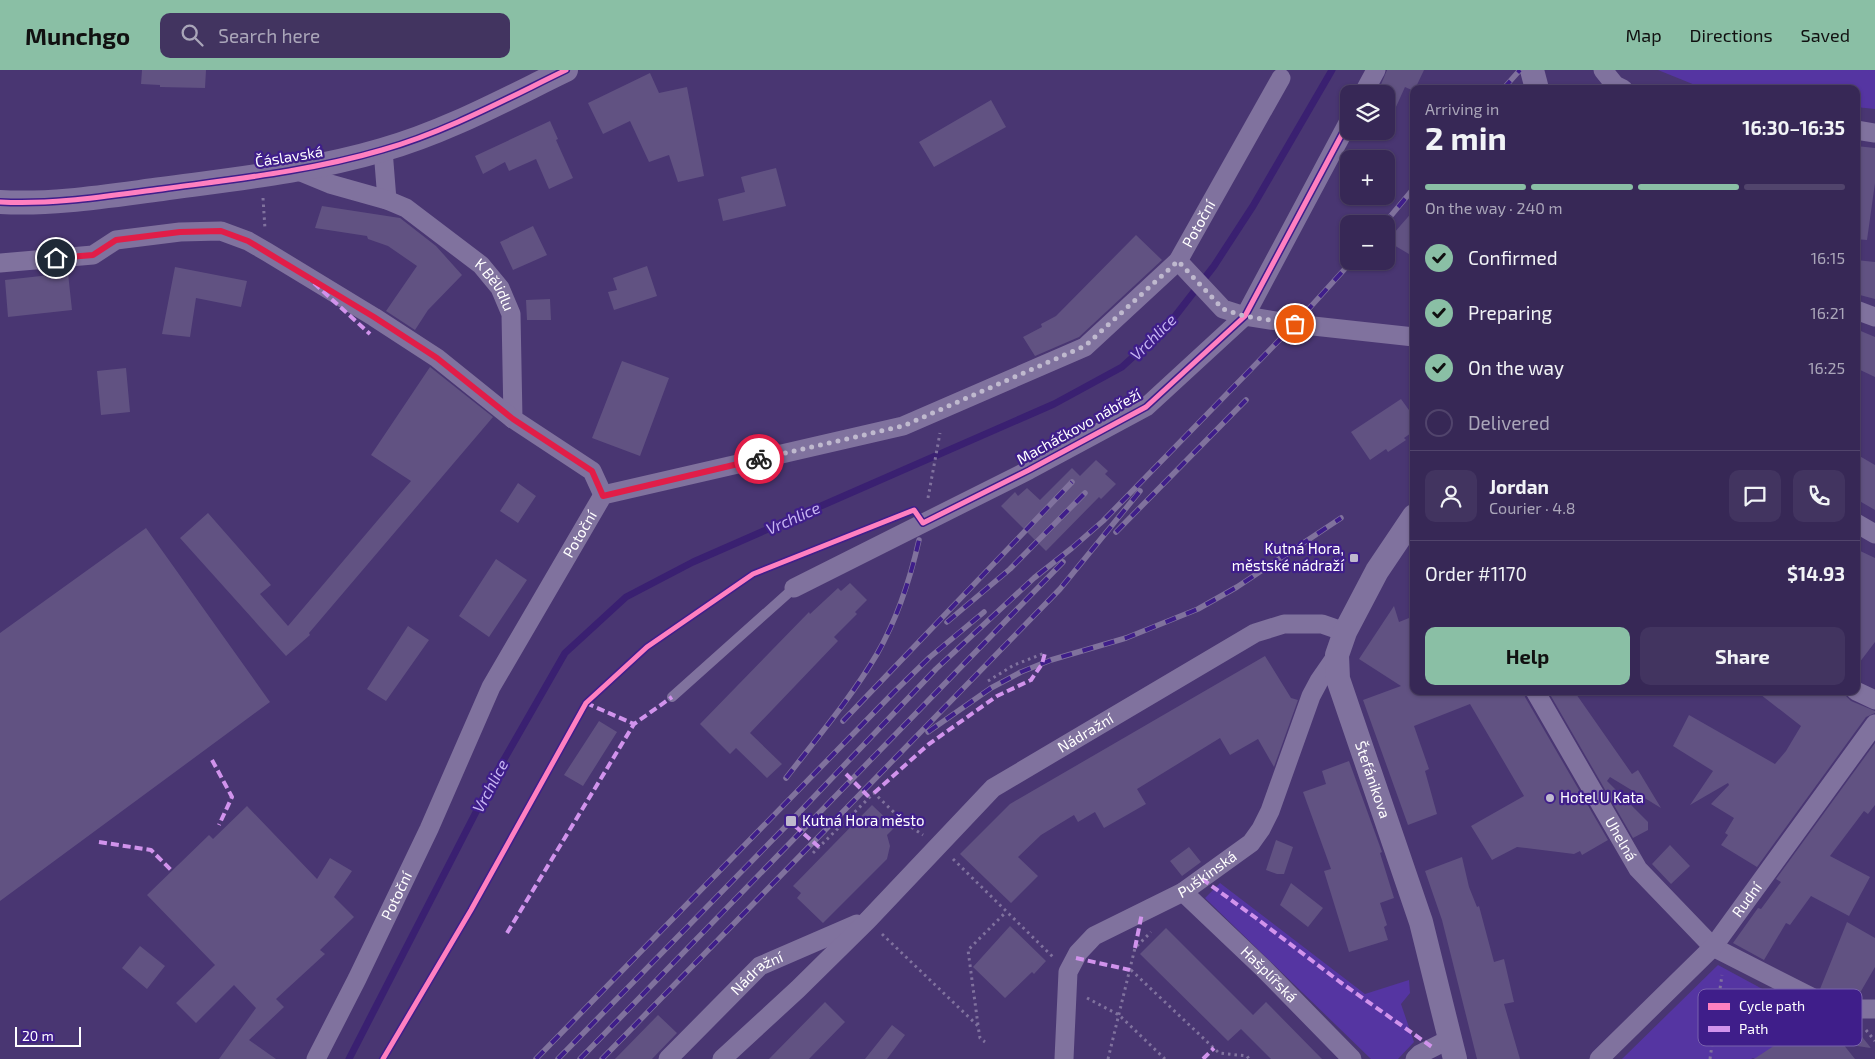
<!DOCTYPE html>
<meta charset="utf-8">
<style>
body{margin:0;font-family:"Exo 2",sans-serif;background:#423460;color:#f1f3f6;height:100vh;display:flex;flex-direction:column;font-size:19px;white-space:nowrap}
*{box-sizing:border-box;margin:0}
p{font-size:16px;color:#aaa6b9}
.icon{flex:none;width:28px;height:28px;fill:none;stroke:currentColor;stroke-width:2;stroke-linecap:round;stroke-linejoin:round}
.map{position:relative;flex:1;overflow:hidden}
.side{position:absolute;left:1410px;top:15px;width:450px;height:610px;display:flex;flex-direction:column;background:#372856;border-radius:10px;box-shadow:0 1px 4px #0004,0 0 0 1px #51446c}
.side>*{flex:none}
.tools{position:absolute;left:1340px;top:15px;display:grid;gap:10px}
.tools a{display:grid;place-items:center;width:55px;height:55px;border-radius:10px;background:#372856;box-shadow:0 1px 4px #0004,0 0 0 1px #51446c;font-size:25px}
.scale{position:absolute;left:15px;bottom:12px;width:66px;box-sizing:border-box;padding-left:5px;border:2px solid #fff;border-top:0;font-size:14px;line-height:18px;white-space:nowrap;color:#fff;-webkit-text-stroke:4px #3f1e8a;paint-order:stroke}
.pin{position:absolute;display:grid;place-items:center;width:42px;height:42px;color:#fff;margin:-21px;border:2px solid #fff;border-radius:50%;box-shadow:0 1px 5px #0007}
.courier{position:absolute;display:grid;place-items:center;width:50px;height:50px;margin:-25px;border:4px solid #e11d48;border-radius:50%;background:#fff;color:#222;box-shadow:0 1px 6px #0007}
.overview em{font-style:normal;font-weight:700}
.overview div{display:flex;flex-direction:column-reverse}
.overview{display:flex;align-items:center;justify-content:space-between;height:85px;padding:0 15px}
h1{font-size:32px;font-weight:700;line-height:38px}
.bar{display:grid;grid-template-columns:repeat(4,1fr);gap:8px 5px;align-content:center;height:60px;padding:0 15px}
.bar i{height:6px;border-radius:4px;background:#51446c}
.bar .active{background:#8abfa5}
.bar p{grid-column:span 4}
.line{display:flex;align-items:center;gap:12px;padding:0 15px;border-top:1px solid #51446c}
.line div{flex:1}
.round{display:grid;place-items:center;flex:none;width:52px;height:52px;border-radius:10px;background:#423460}
ol{padding:0 15px;list-style:none}
li{display:flex;align-items:center;gap:15px;height:55px}
li p{margin-inline-start:auto}
li .icon{padding:5px;border-radius:50%;background:#8abfa5;color:#111;stroke-width:4}
li:last-child{color:#aaa6b9}
li i{width:28px;height:28px;border:2px solid #51446c;border-radius:50%}
.primary-button{display:flex;gap:10px;margin-top:auto;padding:10px 15px}
.primary-button a{flex:1;height:58px;border-radius:10px;background:#8abfa5;color:#111;font-size:20px;font-weight:700;line-height:58px;text-align:center}
.primary-button a+a{background:#423460;color:#f1f3f6}
header{display:flex;align-items:center;gap:30px;box-sizing:border-box;height:70px;padding:0 25px;background:#8abfa5;color:#111}
header strong{font-size:24px}
nav{display:flex;gap:28px;margin-inline-start:auto;font-size:18px}
.search{width:350px;height:45px;background:#423460;display:flex;align-items:center;gap:12px;box-sizing:border-box;padding:0 18px;border-radius:10px;color:#aaa6b9;font-size:19px}
.map>svg:first-child{display:block}
.green{fill:#5535a2}
.lines{fill:none;stroke-linecap:round;stroke-linejoin:round}
.stream{stroke:#3a2071;stroke-width:7}
.building{fill:#615282}
.path{stroke:#80729e;stroke-width:3;stroke-dasharray:2.5 4;stroke-linecap:butt}
.service{stroke:#80729e;stroke-width:10}
.minor{stroke:#80729e;stroke-width:19}
.tertiary{stroke:#80729e;stroke-width:24}
.rail-casing{stroke:#80729d;stroke-width:5.5}
.rail{stroke:#3f1e8a;stroke-width:4;stroke-dasharray:11;stroke-linecap:butt}
.quiet{stroke:#d193ec;stroke-width:4;stroke-dasharray:8 4;stroke-linecap:butt}
.cycleway-casing{stroke:#3f1e8a;stroke-width:8}
.cycleway{stroke:#ff80c0;stroke-width:5}
.done{stroke:#bfb9ce;stroke-width:5;stroke-dasharray:0 9}
.route{stroke:#e11d48;stroke-width:6}
.poi-dot{fill:#bfb9ce;stroke:#3f1e8a;stroke-width:2}
.labels{text-anchor:middle;stroke-width:4.5;stroke-linejoin:round;paint-order:stroke}
.street-label{font-size:15px;fill:#fff;stroke:#3f1e8a}
.poi-label{font-size:15px;fill:#fff;stroke:#3f1e8a;text-anchor:start}
.water-label{font-size:16px;font-style:italic;fill:#c7b5f3;stroke:#3f1e8a}
.key{fill:#3f1e8a;stroke:#7962ad;stroke-width:1}
.key-label{font-size:14px;fill:#fff}
</style>
<header>
<strong>Munchgo</strong>
<div class="search"><svg class="icon" aria-label="search" viewBox="0 0 24 24"><circle cx="10" cy="10" r="6"/><path d="M15 15l6 6"/></svg>Search here</div>
<nav><a>Map</a><a>Directions</a><a>Saved</a></nav>
</header>
<div class="map">
<svg width="1875" height="989" viewBox="0 0 1875 989">
<rect width="100%" height="100%" fill="#493672"/>
<path class="green" d="M1658,0h217v39l-19,-2v-18h-136l-25,-4z
M1220,813l145,111 44,-14 1,13 -9,11 13,38 -16,17h-27l-166,-161z
M1718,895l98,53 -2,8 -59,33 -2,-1 -2,1h-129z"/>
<g class="lines">
<path class="stream" d="M349,989l145,-282 71,-124 61,-56 67,-35 361,-158 68,-37 47,-43 45,-58 39,-60 79,-136"/>
</g>
<path class="building" d="M142,0h64l-1,18 -45,-1v-2l-19,-1z
M1387,0h37l-10,21 -9,-4 -19,42v-35h-9z
M650,3l9,20 28,-6 17,89 -26,6 -9,-27 -20,7 -19,-41 -27,13 -15,-31z
M991,30l15,27 -72,40 -15,-25z
M550,51l8,18 -2,1 17,38 -24,11 -13,-30 -27,12 -4,-9 -22,12 -8,-18z
M1856,76l19,2v35l-8,57 -11,-1z
M776,98l10,38 -63,15 -5,-22 27,-7 -4,-15z
M322,136l78,12 36,28 26,29 -34,35 -13,20 -29,-19 31,-45 -29,-20 -20,-7 -1,-3 -52,-8z
M1414,140v47l-27,-16z
M533,156l14,29 -34,15 -13,-28z
M1136,165l26,25 -83,77 -44,19 -12,-19 19,-10 -1,-3 15,-8z
M1856,190l19,2v37l-19,-5z
M647,196l10,30 -43,14 -6,-18 9,-2 -4,-12z
M175,197l72,14 -6,26 -45,-9 -6,39 -28,-3z
M68,203l4,37 -64,7 -3,-37z
M550,229l1,21h-24l-1,-20z
M1856,259l19,8v40l-19,-9z
M622,291l47,17 -29,78 -48,-18z
M430,297l63,50 -178,209 -6,7 1,2 -24,21 -106,-118 28,-25 63,72 -11,9 28,32 123,-145 -40,-26z
M126,298l4,44 -29,3 -4,-44z
M1401,329l13,18v14l-10,7 2,2 -18,12 -2,-3 -16,11 -19,-28z
M1856,384l19,11v45l-19,-11z
M1096,390l12,11 -3,3 11,10 -15,15 -2,-2 -53,54 -45,-45 14,-14 3,4 9,-8 13,12 32,-32 8,8z
M518,413l18,13 -18,27 -18,-12z
M146,458l124,174 -270,199v-268z
M1856,479l19,9v84l-19,25z
M496,489l31,21 -38,57 -30,-21z
M850,513l17,17 -12,12 2,2 -23,23 4,4 -88,92 32,31 -15,14 -31,-30 -6,6 -30,-30 109,-112 1,2 28,-26 3,3z
M1394,536l5,16 15,-6v75h110l1,6 83,143 -26,15 -2,-4 -6,3 -57,-7 -25,13 -21,-34 53,-30 -54,-92 -56,22 15,43 -4,2 12,43 -29,11 -45,-125 38,-14 -42,-27z
M408,556l21,14 -43,61 -19,-12z
M1265,586l26,42 7,2 -24,67 -16,-28 -28,16 -10,-17 -83,51 9,15 -42,24 -9,-16 -17,10 -4,-7 -33,20 -23,22 20,19 -27,27 -51,-49 50,-50z
M1548,621h26l58,83 6,-4 23,38 -51,-31 -3,4 41,41v8l-15,8z
M1756,621h79l11,5 5,5 24,10v2l-9,4 -109,150 -36,-22 7,-10 -3,-2 9,-15 -23,-14 18,-19 -1,-2 -38,22 23,-34 -40,-25 16,-31 86,49 11,-13 15,-25z
M599,651l18,11 -34,54 -19,-11z
M1875,673v62l-7,9 -4,-3 -34,45 40,21 -21,39 -38,-20 -21,29 -4,-2 -22,37 -31,-17 25,-35 3,1 20,-27 -5,-3z
M1349,691l33,91 -2,1 14,45 -14,5 7,22 -3,2 4,13 -39,12 -25,-81 7,-2 -28,-77 23,-8 -4,-13z
M872,735l23,22 -8,8 3,11 -3,13 -64,64 -26,-25 4,-5 -8,-7z
M247,736l70,73 13,-21 22,13 -18,26 20,20 -34,33 5,4 -49,45 8,8 -35,33 27,19h-57l37,-51 -22,-23 -38,38 -20,-20 39,-38 -68,-70 62,-60 4,4z
M1276,770l17,7 -9,27h-7l-11,-4z
M1670,775l20,21 -19,18 -19,-20z
M1189,777l12,15 -19,14 -12,-15z
M1462,787l7,30 8,20 2,-1 15,56 10,-3 10,43 -10,2 16,55h-43l-35,-139 -17,-49z
M1291,813l32,25 -15,19 -28,-22z
M1847,852l28,16v29l-18,31h-19l-18,-9z
M1010,856l36,35 -12,13 -2,-2 -27,26 -32,-31z
M1166,858l87,87 13,-13 56,57h-51l-30,-30 -13,12 -88,-87z
M140,876l25,20 -18,23 -25,-21z
M825,932l20,20 -36,37h-40z
M1816,942l19,8h16v3l20,25 -28,-4 12,15h-101l62,-41z
M658,945l19,18 -25,26h-37z
M892,955l13,10 -18,24h-22z"/>
<g class="lines">
<path class="path" d="M263,128l2,31
M928,428l12,-65
M988,611l26,-16 31,-12
M813,783l61,-60 31,30 18,12
M953,789l101,99
M882,864l96,92 2,12 5,4
M1131,900l88,83 28,3 2,3
M1087,928l32,17 46,44
M978,955l-10,-75 38,-38
M1866,960l9,11
M1108,989l27,-111 16,-16
M1710,989l12,-84"/>
<path class="service" d="M672,627l122,-109"/>
<g class="minor">
<path d="M1603,0l12,15 8,4"/>
<path d="M1363,24l13,-24"/>
<path d="M1856,60l19,3"/>
<path d="M383,80l4,50"/>
<path id="s1" d="M296,100l34,14 57,16 19,8 75,57 19,23 11,26 2,105 79,52 11,24"/>
<path d="M1178,191l45,48 22,7 50,8 119,13"/>
<path d="M0,193l93,-8 23,-15 64,-8 41,-1 27,10 19,11 107,65 63,41 76,61"/>
<path d="M1856,240l19,7"/>
<path d="M1856,453l19,11"/>
<path d="M794,518l235,-118 117,-63 99,-91 104,-195"/>
<path id="s2" d="M1535,621l103,178 75,78 122,62h40"/>
<path d="M1856,621l19,9"/>
<path id="s3" d="M1183,822l80,76 89,91"/>
<path id="s4" d="M316,989l41,-80 72,-150 62,-142 112,-192 300,-69 182,-79 93,-86 103,-183"/>
<path id="s5" d="M668,989l92,-93 97,-42"/>
<path id="s6" d="M722,989l76,-70 70,-69 125,-132 262,-155 29,-9h38l23,8"/>
<path id="s7" d="M1064,989l4,-87 10,-19 16,-17 89,-44 68,-49 10,-14 9,-18 41,-115 8,-15 18,-26"/>
<path d="M1415,989l5,-5 30,-15"/>
<path id="s8" d="M1599,989l114,-112 162,-223"/>
</g>
<g class="tertiary">
<path d="M1532,0l5,19"/>
<path d="M0,132c54,3 108,-6 162,-13 73,-10 149,-18 220,-39 64,-18 124,-51 184,-80"/>
<path id="s9" d="M1414,446l-37,55 -32,61 -8,23 1,24 83,243 34,137"/>
</g>
<defs>
<path id="rail" d="M1503,19l17,-19
M1384,154l30,-36
M1116,462l130,-132
M947,552l63,-53 75,-76
M843,651l229,-239
M928,662l63,-44 30,-16 30,-12 75,-22 72,-29 39,-22 104,-69
M786,708c31,-40 65,-80 91,-124 20,-35 33,-74 42,-114
M536,989l358,-367 36,-35 54,-45
M558,989l233,-238 145,-152 98,-91 38,-30 31,-27 192,-197 57,-63
M580,989l483,-497
M602,989l458,-470 80,-98"/>
</defs>
<use href="#rail" class="rail-casing"/>
<use href="#rail" class="rail"/>
<path class="quiet" d="M305,205l65,59
M586,633l48,21
M212,690l20,37 -13,28
M846,704l24,24
M874,723l55,-49 68,-48 34,-16 11,-16 3,-11
M795,756l24,21
M99,772l52,8 20,20
M1202,809l54,39 84,64 92,65
M507,863l127,-209 38,-27
M1135,878l7,-35
M1076,888l54,12
M1203,989l11,-11"/>
<defs>
<path id="cycleway" d="M0,132c54,3 108,-6 162,-13 73,-10 149,-18 220,-39 64,-18 124,-51 184,-80
M383,989l88,-149 115,-207 61,-56 106,-73 161,-64 9,13 106,-53 117,-63 99,-91 104,-195"/>
</defs>
<use href="#cycleway" class="cycleway-casing"/>
<use href="#cycleway" class="cycleway"/>
</g>
<g class="lines">
<path class="done" d="M759,389l144,-33 182,-80 93,-85 45,48 21,7 51,8"/>
<path class="route" d="M56,188l37,-3 23,-15 64,-8 41,-1 27,10 126,76 63,41 76,61 79,52 11,25 156,-37"/>
</g>
<g class="poi-dot">
<rect x="1349" y="483" width="10" height="10" rx="2.5"/>
<circle cx="1550" cy="728" r="5"/>
<rect x="785" y="745" width="12" height="12" rx="2.5"/>
</g>
<g class="labels">
<g class="street-label">
<text transform="translate(289 87) rotate(-9)" y="5">Čáslavská</text>
<text dy="5" stroke="none"><textPath href="#s4" startOffset="1309">Potoční</textPath></text>
<text dy="5" stroke="none"><textPath href="#s1" startOffset="235">K Bělidlu</textPath></text>
<text transform="translate(1079 357) rotate(-29)" y="5">Macháčkovo nábřeží</text>
<text dy="5" stroke="none"><textPath href="#s4" startOffset="588">Potoční</textPath></text>
<text dy="5" stroke="none"><textPath href="#s6" startOffset="491">Nádražní</textPath></text>
<text dy="5" stroke="none"><textPath href="#s9" startOffset="290">Štefánikova</textPath></text>
<text dy="5" stroke="none"><textPath href="#s2" startOffset="171">Uhelná</textPath></text>
<text dy="5" stroke="none"><textPath href="#s7" startOffset="261">Puškinská</textPath></text>
<text dy="5" stroke="none"><textPath href="#s4" startOffset="182">Potoční</textPath></text>
<text dy="5" stroke="none"><textPath href="#s8" startOffset="218">Rudní</textPath></text>
<text dy="5" stroke="none"><textPath href="#s3" startOffset="119">Hašplířská</textPath></text>
<text dy="5" stroke="none"><textPath href="#s5" startOffset="124">Nádražní</textPath></text>
</g>
<g class="poi-label">
<text x="1344" y="484" text-anchor="end">Kutná Hora,<tspan x="1344" dy="17">městské nádraží</tspan></text>
<text x="1560" y="733">Hotel U Kata</text>
<text x="802" y="756">Kutná Hora město</text>
</g>
<g class="water-label">
<text transform="translate(1153 267) rotate(-45)" y="6">Vrchlice</text>
<text transform="translate(793 448) rotate(-24)" y="6">Vrchlice</text>
<text transform="translate(490 716) rotate(-62)" y="6">Vrchlice</text>
</g>
</g>
<rect x="1698" y="919" width="164" height="57" rx="8" class="key"/>
<rect x="1708" y="933" width="22" height="7" fill="#ff80c0"/>
<rect x="1708" y="956" width="22" height="6" fill="#d193ec"/>
<g class="key-label">
<text x="1739" y="941">Cycle path</text>
<text x="1739" y="964">Path</text>
</g>
</svg>
<div class="tools">
<a><svg class="icon" aria-label="layers" viewBox="0 0 24 24"><path d="M12 4l9 5-9 5-9-5zM3 14l9 5 9-5"/></svg></a>
<a>+</a>
<a>−</a>
</div>
<div class="scale">20 m</div>
<div class="pin" style="left:1295px;top:254px;background:#ea580c"><svg class="icon" aria-label="bag" viewBox="0 0 24 24"><path d="M5 8h14l-1 12H6zM9 8a3 3 0 0 1 6 0"/></svg></div>
<div class="pin" style="left:56px;top:188px;background:#1f2937"><svg class="icon" aria-label="home" viewBox="0 0 24 24"><path d="M3 11l9-7 9 7M6 9v11h12V9"/></svg></div>
<div class="courier" style="left:759px;top:389px"><svg class="icon" aria-label="bike" viewBox="0 0 24 24"><circle cx="6" cy="16" r="4"/><circle cx="18" cy="16" r="4"/><path d="M6 16l4-8h5l3 8M10 8l3 8H6M13 5h3"/></svg></div>
<section class="side">
<div class="overview"><div><h1>2 min</h1><p>Arriving in</p></div><em>16:30–16:35</em></div>
<div class="bar"><i class="active"></i><i class="active"></i><i class="active"></i><i></i><p>On the way · 240 m</p></div>
<ol>
<li><svg class="icon" aria-label="check" viewBox="0 0 24 24"><path d="M5 12l5 5 9-10"/></svg>Confirmed<p>16:15</p></li>
<li><svg class="icon" aria-label="check" viewBox="0 0 24 24"><path d="M5 12l5 5 9-10"/></svg>Preparing<p>16:21</p></li>
<li><svg class="icon" aria-label="check" viewBox="0 0 24 24"><path d="M5 12l5 5 9-10"/></svg>On the way<p>16:25</p></li>
<li><i></i>Delivered</li>
</ol>
<div class="line" style="height:90px"><a class="round"><svg class="icon" aria-label="person" viewBox="0 0 24 24"><circle cx="12" cy="8" r="4"/><path d="M4 21q1-7 8-7t8 7"/></svg></a><div><b>Jordan</b><p>Courier · 4.8</p></div><a class="round"><svg class="icon" aria-label="chat" viewBox="0 0 24 24"><path d="M4 5h16v11H9l-5 4z"/></svg></a><a class="round"><svg class="icon" aria-label="phone" viewBox="0 0 24 24"><path d="M5 4h4l2 5-3 2q2 4 5 5l2-3 5 2v4C11 20 4 13 5 4z"/></svg></a></div>
<div class="line" style="height:65px"><div>Order #1170</div><b>$14.93</b></div>
<div class="primary-button"><a>Help</a><a>Share</a></div>
</section>
</div>
